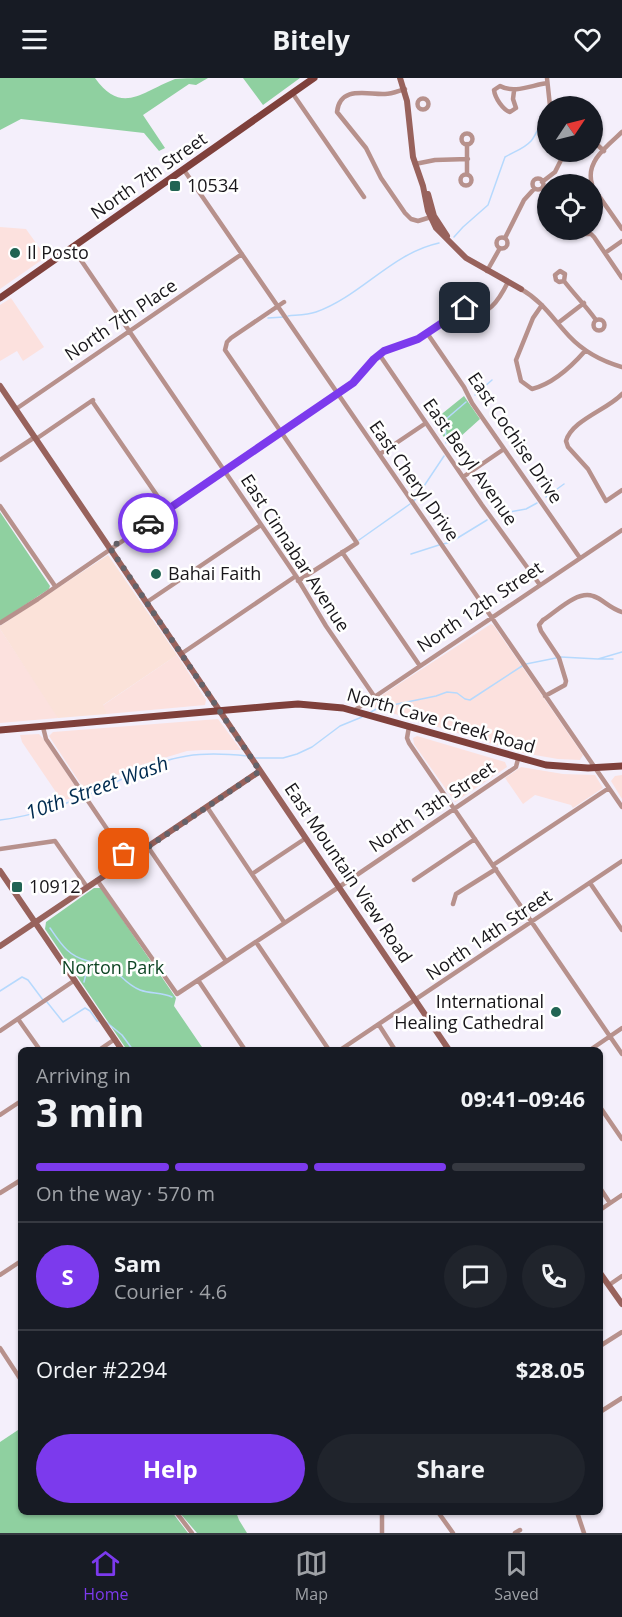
<!DOCTYPE html>
<meta charset="utf-8">
<style>
body{margin:0;font-family:"Open Sans",sans-serif;background:#20242c;color:#f1f3f6;height:100vh;display:flex;flex-direction:column;font-size:22px;white-space:nowrap}
*{box-sizing:border-box;margin:0}
p{font-size:20px;color:#9ea1a6}
.icon{flex:none;width:33px;height:33px;fill:none;stroke:currentColor;stroke-width:2;stroke-linecap:round;stroke-linejoin:round}
.map{position:relative;flex:1;overflow:hidden}
.side{position:absolute;left:18px;top:969px;width:585px;height:468px;display:flex;flex-direction:column;background:#171b24;border-radius:9px;box-shadow:0 2px 4px #0004}
.side>*{flex:none}
.needle{width:39px;rotate:55deg}
.fabs{position:absolute;left:537px;top:18px;display:grid;gap:12px}
.fabs a{display:grid;place-items:center;width:66px;height:66px;border-radius:50%;background:#171b24;box-shadow:0 2px 4px #0004;font-size:30px}
.pin{position:absolute;display:grid;place-items:center;width:51px;height:51px;color:#fff;margin:-26px;border-radius:12px;box-shadow:0 3px 9px #0006}
.courier{position:absolute;display:grid;place-items:center;width:60px;height:60px;margin:-30px;border:4px solid #7c3aed;border-radius:50%;background:#fff;color:#222;box-shadow:0 2px 8px #0007}
.headline em{font-style:normal;font-weight:700}
.headline div{display:flex;flex-direction:column-reverse}
.headline{display:flex;align-items:center;justify-content:space-between;height:102px;padding:0 18px}
h1{font-size:39px;font-weight:700;line-height:45px}
.bar{display:grid;grid-template-columns:repeat(4,1fr);gap:9px 6px;align-content:center;height:72px;padding:0 18px}
.bar i{height:8px;border-radius:4px;background:#363941}
.bar .active{background:#7c3aed}
.bar p{grid-column:span 4}
.line{display:flex;align-items:center;gap:15px;padding:0 18px;border-top:2px solid #363941}
.line div{flex:1}
.round{display:grid;place-items:center;flex:none;width:63px;height:63px;border-radius:32px;background:#20242c}
.cta{display:flex;gap:12px;margin-top:auto;padding:12px 18px}
.cta a{flex:1;height:69px;border-radius:36px;background:#7c3aed;color:#fff;font-size:24px;font-weight:700;line-height:69px;text-align:center}
.cta a+a{background:#20242c;color:#f1f3f6}
header{display:flex;justify-content:space-between;align-items:center;height:78px;padding:0 18px;background:#171b24;font-size:27px;font-weight:700}
.tabs{display:flex;justify-content:space-around;align-items:center;height:84px;border-top:2px solid #363941;background:#171b24;font-size:16px;color:#9ea1a6}
.tabs a{display:grid;justify-items:center;gap:3px}
.tabs .active{color:#7c3aed}
.map>svg:first-child{display:block}
.commercial{fill:#fce1de}
.industrial{fill:#fbe2d9}
.green{fill:#8fd0a0}
.lines{fill:none;stroke-linecap:round;stroke-linejoin:round}
.stream{stroke:#b6d9fd;stroke-width:1.5}
.street{stroke:#b7918c;stroke-width:4.5}
.secondary{stroke:#98625c;stroke-width:6}
.primary{stroke:#7f403b;stroke-width:7}
.done{stroke:#656269;stroke-width:6;stroke-dasharray:0 10.8}
.route{stroke:#7c3aed;stroke-width:8}
.poi-dot{fill:#216453;stroke:#fff;stroke-width:2}
.labels{text-anchor:middle;stroke-width:5;stroke-linejoin:round;paint-order:stroke}
.street-label{font-size:18px;fill:#18161a;stroke:#fff}
.poi-label{font-size:18px;fill:#18161a;stroke:#fff;text-anchor:start}
.park-label{font-size:18px;fill:#0e4524;stroke:#fff}
.water-label{font-size:20px;font-style:italic;fill:#002b50;stroke:#fff}
</style>
<header><svg class="icon" aria-label="menu" viewBox="0 0 24 24"><path d="M4 6h16M4 12h16M4 18h16"/></svg>Bitely<svg class="icon" aria-label="heart" viewBox="0 0 24 24"><path d="M12 20l-8-8c-3-5 5-10 8-4 3-6 11-1 8 4z"/></svg></header>
<div class="map">
<svg width="622" height="1455" viewBox="0 0 622 1455">
<rect width="100%" height="100%" fill="#f4effb"/>
<path class="commercial" d="M0,149l26,2 20,28 -46,32z
M11,220l33,49 -21,14 -6,-10 -17,10v-56z
M491,546l3,2 89,129 -3,5 -22,-1 -35,-6 -151,-46 1,-6z
M0,551l57,86 1,3 -58,5z
M177,577l29,45 -1,5 -98,9 -5,-8z
M218,641l23,31h-39l-15,1 -56,17 -45,24 -37,-56 4,-4z
M39,656l3,3 39,58 -19,6 -40,-59 -2,-7z
M417,658l88,26 2,5 -52,35 -41,-58 -1,-6z
M521,689l42,7 32,1 8,13 -30,20 -2,-3 -36,-10 -12,9 -18,-26z
M622,697v24l-11,-18 4,-5z"/>
<path class="industrial" d="M108,477l69,100 -74,50 4,9 -49,4 -58,-89v-3z"/>
<path class="green" d="M0,0h95c27,38 48,13 80,1 9,-1 23,-1 33,-1l-12,7 -7,-1 -46,31 22,33 -6,3 -15,-18 -123,-14 -21,11z
M243,0h57l-37,27z
M464,318l16,23 -30,27 -17,-25z
M0,434l50,74 -1,3 -47,31h-2z
M94,810h7l75,110 -2,8 30,44h-77l-82,-121 1,-7z
M21,1350v84h151l16,21h-188v-91z
M179,1434h57l3,8 8,13h-50z"/>
<g class="lines">
<path class="stream" d="M454,159l9,-10 25,-22 17,-48c8,-5 19,-8 26,-16 6,-7 8,-18 17,-24
M288,238c9,-1 19,-1 28,-4 45,-16 76,-59 123,-69
M268,240l16,-1
M475,317l17,-15
M446,365l-1,-23 21,-18
M546,419l18,-13
M414,423l30,-45
M498,436l28,-5 11,-6
M359,462l51,-36
M443,466l8,-2 36,-22
M411,476l28,-9
M561,579l37,2 24,-7
M599,581h14
M526,586l30,-6
M371,634l7,-4 58,-12 11,-4 10,1 8,6 5,1 52,-34
M254,680h29l14,-4 15,-7 28,-21 22,-9
M0,742c34,-4 66,-16 97,-29 29,-13 57,-30 90,-35 18,-3 41,-2 60,0
M50,850c11,16 18,28 38,33 7,2 16,2 22,6 11,8 17,18 30,23 11,4 22,2 32,7
M84,904l5,-20
M0,913l22,-14 6,3 15,20
M47,924l16,20 22,-14 5,3 7,10h3
M105,943l17,14 11,15"/>
<path class="street" d="M547,0l3,28
M405,11c-7,2 -13,5 -20,5 -17,1 -45,-9 -48,18l29,36 15,30 24,35 6,6 7,2 13,-4
M514,13l-1,8 3,9 -6,4c-7,-2 -15,-14 -16,-22l6,-4c14,8 32,-1 47,-3
M293,16l71,103
M417.5 26a5.5 5.5 0 1 1 11 0a5.5 5.5 0 1 1-11 0Z
M461.5 61a5.5 5.5 0 1 1 11 0a5.5 5.5 0 1 1-11 0Z
M592,62l12,11
M415,86l20,-4 33,-1
M184,92l438,637
M467,96v-30
M460.5 102a5.5 5.5 0 1 1 11 0a5.5 5.5 0 1 1-11 0Z
M532.5 106a5.5 5.5 0 1 1 11 0a5.5 5.5 0 1 1-11 0Z
M542,104l13,-10 10,-20
M592,106c-7,-22 15,-38 30,-52
M592,108l30,43
M582,152l2,4h7l3,3 28,41
M496.5 165a5.5 5.5 0 1 1 11 0a5.5 5.5 0 1 1-11 0Z
M505,160l19,-38 10,-11
M72,169l224,329 30,50 48,70
M605,175l17,-12
M487,193l13,-23
M564,203l-5,1 -3,-2 -1,-5 5,-4 5,3 -1,7c10,13 22,25 32,39
M521,211c21,12 32,30 48,47 15,16 32,25 53,31
M284,224l-53,36 -4,4 -2,8 132,193 -59,38
M454.5 232a5.5 5.5 0 1 1 11 0a5.5 5.5 0 1 1-11 0Z
M542,227l-9,13 -17,42 5,21 11,8c20,-5 39,-22 53,-38
M465,234c23,7 34,-12 43,-30
M593.5 247a5.5 5.5 0 1 1 11 0a5.5 5.5 0 1 1-11 0Z
M558,245l26,-20
M427,255l37,54 8,16 108,155
M379,276l103,151 58,80
M622,316c-15,16 -50,26 -56,47l2,6 20,22 18,32 16,-11
M92,323l75,109
M16,331l226,-155
M36,361l57,-39
M380,376l46,-31
M0,382l35,-23
M463,399l41,-28
M0,428l55,80
M342,474l78,114
M147,524l114,-77
M0,545l38,-24 315,-216 21,-24 10,-8 34,-12 38,-25
M181,576l115,-78
M545,618l20,-11 1,-4 -7,-23 -18,-27 -2,-6 4,-5c13,-8 34,-30 50,-24 10,3 16,12 29,16
M355,632l267,-180
M43,649l3,12 82,121
M409,649l-2,11 2,5 213,311
M207,729l77,115
M148,769l78,114
M0,771l55,-8 32,46
M493,787l116,-77
M252,796l54,-36
M97,802l80,114 162,-107 177,-120 2,-8
M414,802l61,-41
M590,805l32,47
M453,826l3,-10 40,-25
M256,864l73,108
M198,902l47,70
M18,941l22,31
M379,947l16,25
M0,953l75,-51
M99,972l16,-11
M340,972l282,-189
M590,972l32,-22
M600,1029l22,32
M0,1037l21,-14
M600,1110l10,15
M0,1115l21,-13
M600,1132l22,-15
M0,1197l21,-14
M609,1207l13,-9
M600,1268l22,-14
M0,1270l21,32
M600,1334l22,-14
M176,1434l16,21
M366,1434l16,1
M438,1434l15,21
M577,1434l7,21
M382,1455v-21
M515,1455l5,-3"/>
<path class="secondary" d="M400,0l7,23 6,56 10,29 5,25 8,17 30,30 55,31
M428,116l6,22 13,20
M0,308l449,664
M0,793l122,179
M0,868l260,-175
M600,1195l22,31"/>
<path class="primary" d="M0,220l314,-220
M0,652l273,-24 25,-2 45,4 203,57 42,3 34,-2"/>
</g>
<g class="lines">
<path class="done" d="M124,776l5,6 131,-89 -150,-223 38,-25"/>
<path class="route" d="M148,445l205,-140 21,-24 10,-8 34,-12 36,-24h9l2,-3v-4"/>
</g>
<g class="poi-dot">
<rect x="169" y="102" width="12" height="12" rx="3"/>
<circle cx="15" cy="175" r="6"/>
<circle cx="156" cy="496" r="6"/>
<rect x="11" y="803" width="12" height="12" rx="3"/>
<circle cx="556" cy="934" r="6"/>
</g>
<g class="labels">
<g class="street-label">
<text transform="translate(149 98) rotate(-35)" y="6">North 7th Street</text>
<text transform="translate(121 242) rotate(-34)" y="6">North 7th Place</text>
<text transform="translate(515 360) rotate(56)" y="6">East Cochise Drive</text>
<text transform="translate(470 384) rotate(55)" y="6">East Beryl Avenue</text>
<text transform="translate(414 403) rotate(55)" y="6">East Cheryl Drive</text>
<text transform="translate(295 475) rotate(57)" y="6">East Cinnabar Avenue</text>
<text transform="translate(480 529) rotate(-34)" y="6">North 12th Street</text>
<text transform="translate(441 643) rotate(16)" y="6">North Cave Creek Road</text>
<text transform="translate(432 729) rotate(-34)" y="6">North 13th Street</text>
<text transform="translate(348 795) rotate(56)" y="6">East Mountain View Road</text>
<text transform="translate(489 857) rotate(-34)" y="6">North 14th Street</text>
</g>
<g class="poi-label">
<text x="187" y="114">10534</text>
<text x="27" y="181">Il Posto</text>
<text x="168" y="502">Bahai Faith</text>
<text x="29" y="815">10912</text>
<text x="544" y="930" text-anchor="end">International<tspan x="544" dy="21">Healing Cathedral</tspan></text>
</g>
<g class="park-label">
<text x="113" y="896">Norton Park</text>
</g>
<g class="water-label">
<text transform="translate(97 710) rotate(-20)" y="7">10th Street Wash</text>
</g>
</g>
</svg>
<div class="fabs">
<a><svg class="needle" viewBox="-14 -14 28 28"><path d="M0-13l5 13h-10z" fill="#e53935"/><path d="M0 13l5-13h-10z" fill="#9ea1a6"/></svg></a>
<a><svg class="icon" aria-label="locate" viewBox="0 0 24 24"><circle cx="12" cy="12" r="6"/><path d="M12 2v4M12 18v4M2 12h4M18 12h4"/></svg></a>
</div>
<div class="pin" style="left:124px;top:776px;background:#ea580c"><svg class="icon" aria-label="bag" viewBox="0 0 24 24"><path d="M5 8h14l-1 12H6zM9 8a3 3 0 0 1 6 0"/></svg></div>
<div class="pin" style="left:465px;top:230px;background:#1f2937"><svg class="icon" aria-label="home" viewBox="0 0 24 24"><path d="M3 11l9-7 9 7M6 9v11h12V9"/></svg></div>
<div class="courier" style="left:148px;top:445px"><svg class="icon" aria-label="car" viewBox="0 0 24 24"><path d="M5 17H2v-5l4-1 3-4h7l3 4 3 1v5h-3M9 17h6M6 11h13"/><circle cx="7" cy="17" r="2"/><circle cx="17" cy="17" r="2"/></svg></div>
<section class="side">
<div class="headline"><div><h1>3 min</h1><p>Arriving in</p></div><em>09:41–09:46</em></div>
<div class="bar"><i class="active"></i><i class="active"></i><i class="active"></i><i></i><p>On the way · 570 m</p></div>
<div class="line" style="height:108px"><b class="round" style="background:#7c3aed;color:#fff">S</b><div><b>Sam</b><p>Courier · 4.6</p></div><a class="round"><svg class="icon" aria-label="chat" viewBox="0 0 24 24"><path d="M4 5h16v11H9l-5 4z"/></svg></a><a class="round"><svg class="icon" aria-label="phone" viewBox="0 0 24 24"><path d="M5 4h4l2 5-3 2q2 4 5 5l2-3 5 2v4C11 20 4 13 5 4z"/></svg></a></div>
<div class="line" style="height:78px"><div>Order #2294</div><b>$28.05</b></div>
<div class="cta"><a>Help</a><a>Share</a></div>
</section>
</div>
<nav class="tabs">
<a class="active"><svg class="icon" aria-label="home" viewBox="0 0 24 24"><path d="M3 11l9-7 9 7M6 9v11h12V9"/></svg>Home</a>
<a><svg class="icon" aria-label="map" viewBox="0 0 24 24"><path d="M3 6l6-2 6 2 6-2v14l-6 2-6-2-6 2zM9 4v14M15 6v14"/></svg>Map</a>
<a><svg class="icon" aria-label="saved" viewBox="0 0 24 24"><path d="M7 4h10v16l-5-4-5 4z"/></svg>Saved</a>
</nav>
